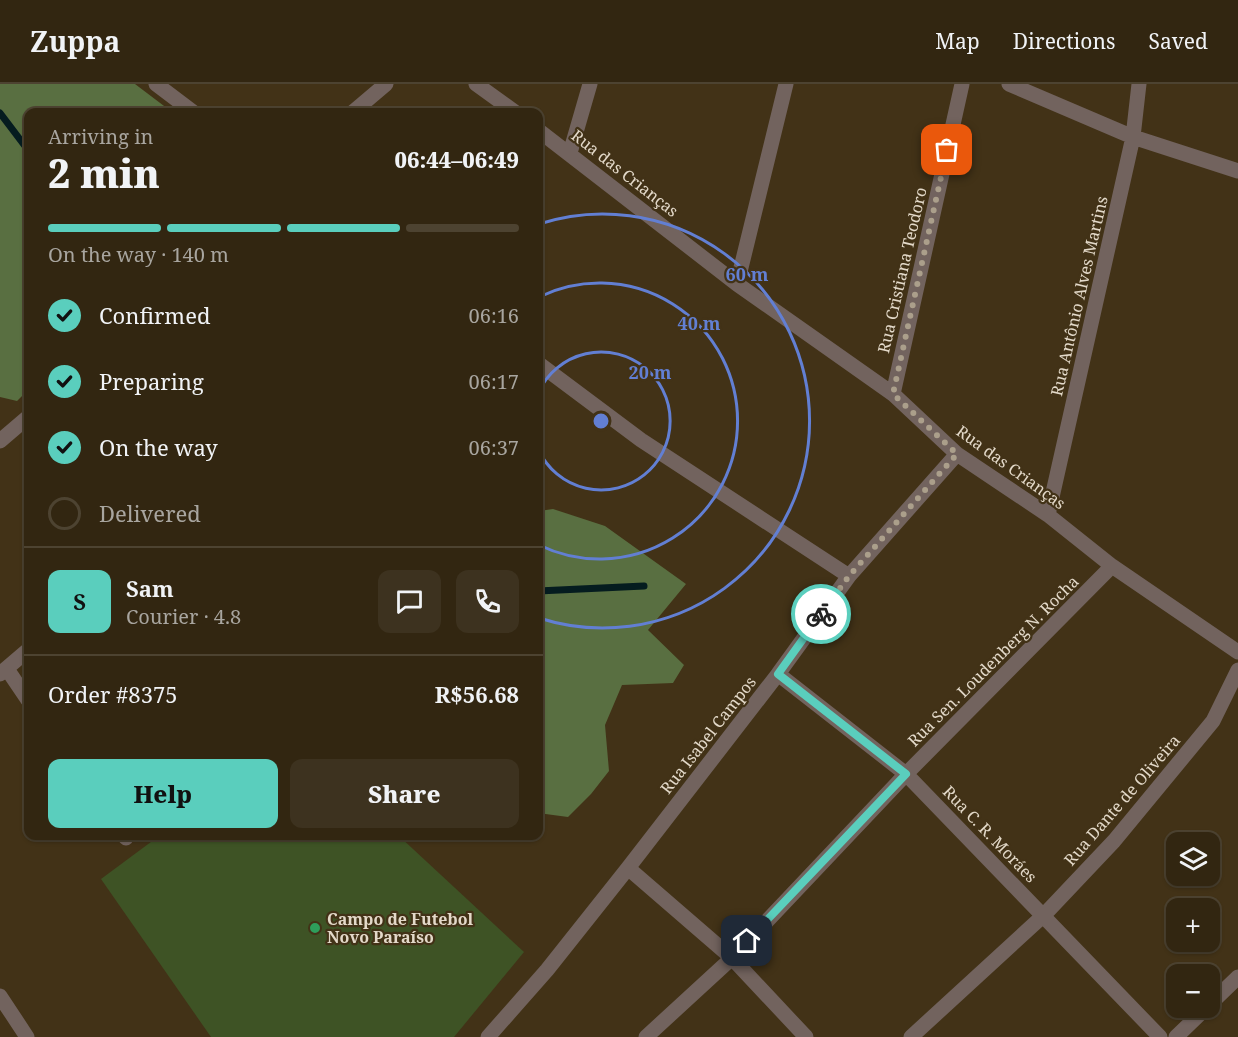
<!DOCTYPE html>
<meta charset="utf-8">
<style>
body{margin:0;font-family:"Noto Serif",serif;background:#3d321f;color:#f1f3f6;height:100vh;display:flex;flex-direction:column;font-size:22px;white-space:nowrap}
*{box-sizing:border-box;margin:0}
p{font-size:20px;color:#a8a59f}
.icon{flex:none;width:33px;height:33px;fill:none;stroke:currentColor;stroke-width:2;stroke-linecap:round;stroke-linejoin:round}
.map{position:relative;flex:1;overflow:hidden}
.panel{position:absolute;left:24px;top:24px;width:519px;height:732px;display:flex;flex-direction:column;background:#322611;border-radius:12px;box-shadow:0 2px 4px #0004,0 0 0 2px #4d4331}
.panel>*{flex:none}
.buttons{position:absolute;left:1166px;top:748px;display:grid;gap:12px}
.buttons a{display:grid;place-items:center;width:54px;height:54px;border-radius:12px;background:#322611;box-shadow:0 2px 4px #0004,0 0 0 2px #4d4331;font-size:30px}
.pin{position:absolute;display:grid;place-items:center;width:51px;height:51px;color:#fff;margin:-26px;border-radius:12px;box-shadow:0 3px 9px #0006}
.courier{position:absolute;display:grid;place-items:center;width:60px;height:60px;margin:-30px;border:4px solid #5acebd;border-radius:50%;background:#fff;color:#222;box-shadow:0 2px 8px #0007}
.summary em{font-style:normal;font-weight:800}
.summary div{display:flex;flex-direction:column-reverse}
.summary{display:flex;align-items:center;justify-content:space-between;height:102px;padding:0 24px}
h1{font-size:39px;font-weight:800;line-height:45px}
.bar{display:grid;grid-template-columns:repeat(4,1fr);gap:9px 6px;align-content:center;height:72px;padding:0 24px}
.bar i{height:8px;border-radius:4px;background:#4d4331}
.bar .on{background:#5acebd}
.bar p{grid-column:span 4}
.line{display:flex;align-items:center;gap:15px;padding:0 24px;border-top:2px solid #4d4331}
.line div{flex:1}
.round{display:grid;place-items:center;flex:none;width:63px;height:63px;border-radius:12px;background:#3d321f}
ol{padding:0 24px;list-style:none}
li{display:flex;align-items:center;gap:18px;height:66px}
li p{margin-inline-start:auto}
li .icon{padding:6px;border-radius:50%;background:#5acebd;color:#111;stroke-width:4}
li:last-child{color:#a8a59f}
li i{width:33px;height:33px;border:3px solid #4d4331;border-radius:50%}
.cta{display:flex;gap:12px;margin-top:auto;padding:12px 24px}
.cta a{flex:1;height:69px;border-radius:12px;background:#5acebd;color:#111;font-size:24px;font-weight:800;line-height:69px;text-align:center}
.cta a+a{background:#3d321f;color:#f1f3f6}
header{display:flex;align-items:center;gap:36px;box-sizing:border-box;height:84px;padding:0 30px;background:#322611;border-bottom:2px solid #4d4331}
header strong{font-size:28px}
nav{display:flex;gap:33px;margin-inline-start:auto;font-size:21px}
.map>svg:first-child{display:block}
.green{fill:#3e5325}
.forest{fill:#596f41}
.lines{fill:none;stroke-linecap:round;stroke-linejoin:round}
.stream{stroke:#051c1f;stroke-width:7}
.minor{stroke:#72635e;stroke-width:15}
.done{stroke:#ab9f8b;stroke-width:6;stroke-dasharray:0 10.8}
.route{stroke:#5acebd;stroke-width:8}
.ring{fill:none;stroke:#627fd3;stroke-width:3}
.leisure-dot{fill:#2e9e5b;stroke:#423217;stroke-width:2}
.labels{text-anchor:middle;stroke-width:4.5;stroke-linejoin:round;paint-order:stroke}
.street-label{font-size:16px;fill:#e3d9c9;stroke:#423217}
.poi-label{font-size:16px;font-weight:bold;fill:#e3d9c9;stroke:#423217;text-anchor:start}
.centre{fill:#627fd3;stroke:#423217;stroke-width:3}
.ring-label{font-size:18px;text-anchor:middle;font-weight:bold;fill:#627fd3;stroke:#423217;stroke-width:4.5;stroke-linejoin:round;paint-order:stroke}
</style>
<header>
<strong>Zuppa</strong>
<nav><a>Map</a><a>Directions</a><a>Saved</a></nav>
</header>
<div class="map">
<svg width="1238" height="953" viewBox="0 0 1238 953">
<rect width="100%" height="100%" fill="#423217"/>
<path class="green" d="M159,752h240l125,116 -70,85h-243l-110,-158z"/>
<path class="forest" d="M0,0h135l37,28h-144v278l-11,11 -17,-4z
M553,425l52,17 81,58 -38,46 36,35 -11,18 -51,2 -17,40 4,46 -18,23 -23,23 -30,-4 1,-302z"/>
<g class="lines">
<path class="stream" d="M0,29l28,37
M538,507l106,-5"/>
<path class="minor" d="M156,0l37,28
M476,0l39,28
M1009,0l124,53 105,34
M353,28l33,-28
M538,46l199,154 156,110 64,60 91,61 64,51 126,86
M570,69l20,-69
M737,200l49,-200
M538,279l103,77 208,136
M893,310l69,-310
M0,357l28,-24
M1048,431l85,-378 6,-53
M7,585l21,31
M0,590l28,-24
M778,590l128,100 254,263
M124,752l2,2
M628,784l104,90 74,79
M0,912l27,41
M1209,921l29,-28
M488,953l59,-67 81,-102 150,-194 71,-98 108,-122
M646,953l86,-79 174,-184 206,-208
M911,953l133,-122 70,-74 99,-120 25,-51
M1176,953l30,-29"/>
</g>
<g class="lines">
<path class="done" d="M821,530l28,-38 108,-122 -64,-60 54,-244"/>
<path class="route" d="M747,857l159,-167 -128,-100 43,-60"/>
</g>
<g class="ring">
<path d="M539 307A69 69 0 1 1 539 367"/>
<path d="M539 213A138 138 0 1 1 539 461"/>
<path d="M539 140A207 207 0 1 1 539 534"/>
</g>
<circle class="leisure-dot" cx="315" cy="844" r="6"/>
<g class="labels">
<g class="street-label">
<text transform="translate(625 89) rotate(38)" y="6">Rua das Crianças</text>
<text transform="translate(902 186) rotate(-77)" y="6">Rua Cristiana Teodoro</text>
<text transform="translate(1079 212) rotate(-77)" y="6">Rua Antônio Alves Martins</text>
<text transform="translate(1011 383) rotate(36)" y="6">Rua das Crianças</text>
<text transform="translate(993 577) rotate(-45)" y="6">Rua Sen. Loudenberg N. Rocha</text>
<text transform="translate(708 651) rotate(-52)" y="6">Rua Isabel Campos</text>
<text transform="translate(1122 716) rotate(-49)" y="6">Rua Dante de Oliveira</text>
<text transform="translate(990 750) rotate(46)" y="6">Rua C. R. Moráes</text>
</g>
<g class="poi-label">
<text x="327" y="841">Campo de Futebol<tspan x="327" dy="18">Novo Paraíso</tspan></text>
</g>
</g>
<circle cx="601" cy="337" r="9" class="centre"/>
<g class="ring-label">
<text x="747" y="197">60 m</text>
<text x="699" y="246">40 m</text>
<text x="650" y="295">20 m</text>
</g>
</svg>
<div class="buttons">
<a><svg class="icon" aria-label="layers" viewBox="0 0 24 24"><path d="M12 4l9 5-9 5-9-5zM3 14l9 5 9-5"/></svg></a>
<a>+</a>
<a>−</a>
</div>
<div class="pin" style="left:947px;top:66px;background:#ea580c"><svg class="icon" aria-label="bag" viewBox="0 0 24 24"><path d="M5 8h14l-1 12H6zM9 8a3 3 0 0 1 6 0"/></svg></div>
<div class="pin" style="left:747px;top:857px;background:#1f2937"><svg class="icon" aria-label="home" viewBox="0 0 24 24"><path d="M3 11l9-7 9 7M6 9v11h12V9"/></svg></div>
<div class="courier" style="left:821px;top:530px"><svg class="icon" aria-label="bike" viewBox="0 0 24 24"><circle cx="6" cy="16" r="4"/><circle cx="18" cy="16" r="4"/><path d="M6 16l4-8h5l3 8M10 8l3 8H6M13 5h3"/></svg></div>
<section class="panel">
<div class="summary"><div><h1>2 min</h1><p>Arriving in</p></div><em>06:44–06:49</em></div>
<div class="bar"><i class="on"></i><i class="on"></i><i class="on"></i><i></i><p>On the way · 140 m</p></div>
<ol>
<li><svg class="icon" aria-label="check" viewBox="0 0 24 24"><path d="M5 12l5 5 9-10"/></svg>Confirmed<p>06:16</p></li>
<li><svg class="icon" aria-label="check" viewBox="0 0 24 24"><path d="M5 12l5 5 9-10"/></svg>Preparing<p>06:17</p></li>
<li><svg class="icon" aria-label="check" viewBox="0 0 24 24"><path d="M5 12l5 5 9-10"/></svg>On the way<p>06:37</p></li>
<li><i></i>Delivered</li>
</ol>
<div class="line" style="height:108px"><b class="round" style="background:#5acebd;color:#111">S</b><div><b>Sam</b><p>Courier · 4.8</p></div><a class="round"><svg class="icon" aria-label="chat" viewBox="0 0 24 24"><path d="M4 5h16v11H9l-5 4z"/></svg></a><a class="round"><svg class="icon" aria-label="phone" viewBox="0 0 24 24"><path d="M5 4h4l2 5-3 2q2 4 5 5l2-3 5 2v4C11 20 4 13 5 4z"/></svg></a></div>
<div class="line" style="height:78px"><div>Order #8375</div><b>R$56.68</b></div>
<div class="cta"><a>Help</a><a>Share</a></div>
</section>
</div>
